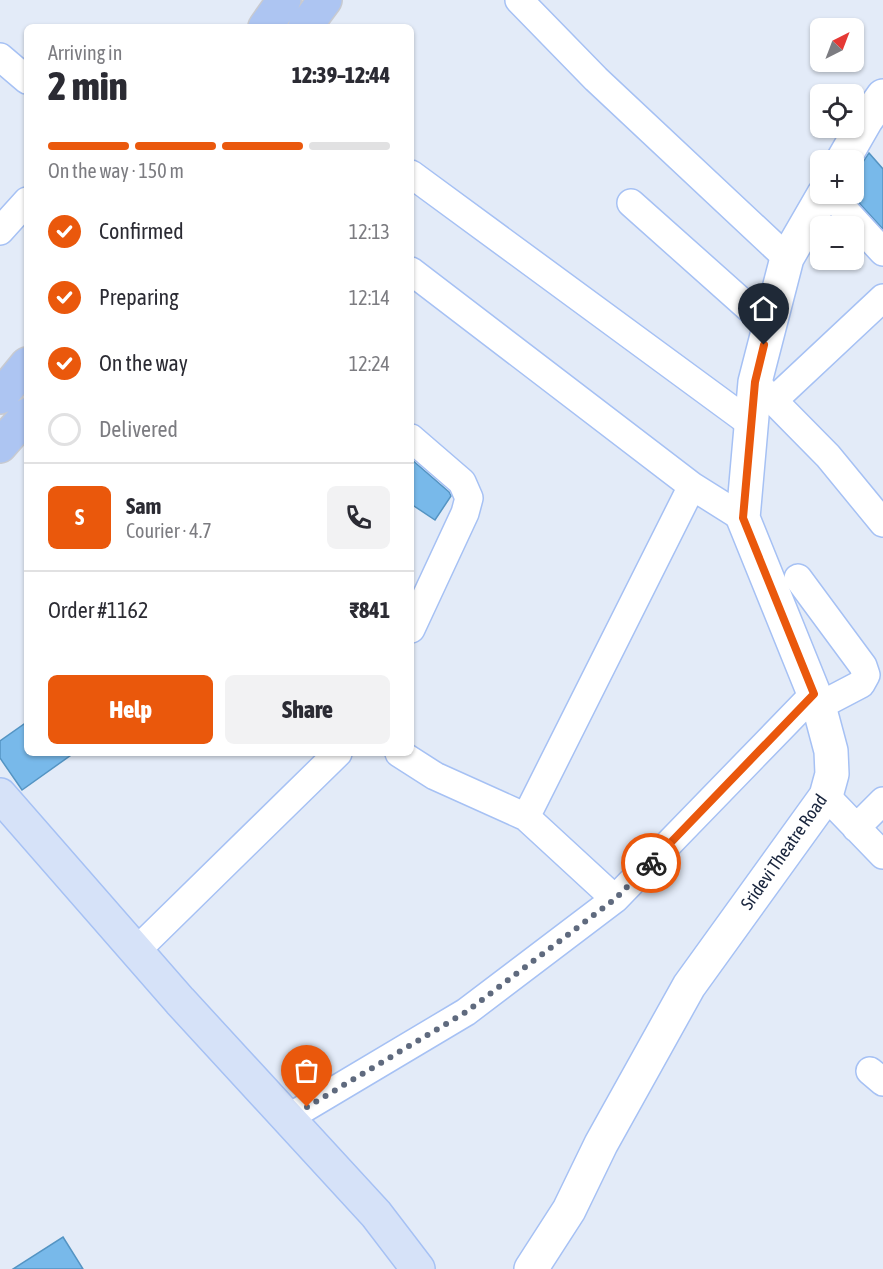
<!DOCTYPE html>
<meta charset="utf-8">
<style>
body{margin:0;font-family:"Asap Condensed",sans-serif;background:#f2f2f3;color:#2b2b33;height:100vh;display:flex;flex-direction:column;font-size:22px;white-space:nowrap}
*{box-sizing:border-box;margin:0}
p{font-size:20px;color:#7c7c81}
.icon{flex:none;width:33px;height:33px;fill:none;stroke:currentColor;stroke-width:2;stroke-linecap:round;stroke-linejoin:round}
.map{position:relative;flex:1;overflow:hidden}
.side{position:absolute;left:24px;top:24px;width:390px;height:732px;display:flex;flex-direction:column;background:#fff;border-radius:9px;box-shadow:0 2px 4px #0004}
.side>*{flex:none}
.needle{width:39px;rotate:42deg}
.fabs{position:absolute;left:810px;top:18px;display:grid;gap:12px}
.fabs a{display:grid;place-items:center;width:54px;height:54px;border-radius:9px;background:#fff;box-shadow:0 2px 4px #0004;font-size:30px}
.pin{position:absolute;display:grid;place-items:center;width:51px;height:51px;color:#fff;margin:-62px -26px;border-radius:50% 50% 50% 0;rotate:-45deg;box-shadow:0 0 6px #0007}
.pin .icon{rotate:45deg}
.courier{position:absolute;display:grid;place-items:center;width:60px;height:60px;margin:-30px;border:4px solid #ea580c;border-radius:50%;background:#fff;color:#222;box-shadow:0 2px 8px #0007}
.headline em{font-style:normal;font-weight:800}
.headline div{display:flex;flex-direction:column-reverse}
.headline{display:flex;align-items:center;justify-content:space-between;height:102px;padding:0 24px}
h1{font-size:39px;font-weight:800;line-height:45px}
.bar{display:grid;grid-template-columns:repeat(4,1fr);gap:9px 6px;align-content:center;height:72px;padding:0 24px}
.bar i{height:8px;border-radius:4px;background:#e1e1e2}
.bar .selected{background:#ea580c}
.bar p{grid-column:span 4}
.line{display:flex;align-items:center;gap:15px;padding:0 24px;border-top:2px solid #e1e1e2}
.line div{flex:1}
.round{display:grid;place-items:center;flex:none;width:63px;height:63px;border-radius:9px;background:#f2f2f3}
ol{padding:0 24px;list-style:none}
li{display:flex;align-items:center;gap:18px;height:66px}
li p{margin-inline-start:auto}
li .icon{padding:6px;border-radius:50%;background:#ea580c;color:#fff;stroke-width:4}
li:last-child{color:#7c7c81}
li i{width:33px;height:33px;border:3px solid #e1e1e2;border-radius:50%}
.action{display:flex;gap:12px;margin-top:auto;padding:12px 24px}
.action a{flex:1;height:69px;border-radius:9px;background:#ea580c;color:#fff;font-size:24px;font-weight:800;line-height:69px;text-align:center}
.action a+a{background:#f2f2f3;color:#2b2b33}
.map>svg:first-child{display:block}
.building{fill:#78b9ea;stroke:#5494c3;stroke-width:1.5}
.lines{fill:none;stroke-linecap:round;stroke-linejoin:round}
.minor-casing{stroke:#a6c1f4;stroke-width:30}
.tertiary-casing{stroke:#a6c1f4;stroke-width:36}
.secondary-casing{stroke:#a6c1f4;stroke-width:36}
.primary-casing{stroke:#c8cad0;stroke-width:36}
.minor{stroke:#fff;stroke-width:27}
.tertiary{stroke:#fff;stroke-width:33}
.secondary{stroke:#d6e2f8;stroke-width:33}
.primary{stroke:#adc5f2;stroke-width:33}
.done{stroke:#5f6a7e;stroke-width:6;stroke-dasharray:0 10.8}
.route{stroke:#ea580c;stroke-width:8}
.labels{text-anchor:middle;stroke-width:4.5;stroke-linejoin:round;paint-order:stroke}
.street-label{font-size:18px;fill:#18243c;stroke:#fff}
</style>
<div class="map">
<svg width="883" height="1269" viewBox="0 0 883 1269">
<rect width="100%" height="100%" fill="#e3ebf8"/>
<path class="building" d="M869,153l14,16v60l-32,-35h3v-19z
M411,459l38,33 2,4 -16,24 -24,-16z
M27,722v31h47l-52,37 -22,-32v-17z
M63,1237l20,32h-70z"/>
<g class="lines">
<defs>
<path id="minor" d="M519,0l77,79 191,179
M0,57l27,23
M411,174l339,249
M830,194l53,58
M631,203l138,123
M0,231l27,-30
M411,271l281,215 51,32
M755,382l73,74 55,67
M773,401l110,-103
M411,438l51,44 7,16 -4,15 -54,116
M798,578l65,88 3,9 -5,9 -42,22
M399,753l36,23 91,41 89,82
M826,796l57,59
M526,817l166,-331
M856,828l27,-27
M137,950l201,-197
M870,1071l13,11
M288,1118l178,-106 149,-113 199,-205"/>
<path id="tertiary" d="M843,160l23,-40 17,-24
M531,1269l38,-59 32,-66 88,-158 137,-190 6,-22 -1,-23 -12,-45 -76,-188 12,-136 32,-124 37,-64"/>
<path id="secondary" d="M0,795l180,206 196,213 42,55"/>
<path id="primary" d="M265,27l19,-27
M305,27l20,-27
M0,397l27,-33
M0,446l27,-31"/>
</defs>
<use href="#minor" class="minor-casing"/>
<use href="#tertiary" class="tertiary-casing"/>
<use href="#secondary" class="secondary-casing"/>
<use href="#primary" class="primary-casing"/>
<use href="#minor" class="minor"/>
<use href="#tertiary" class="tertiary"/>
<use href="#secondary" class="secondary"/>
<use href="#primary" class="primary"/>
</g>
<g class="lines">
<path class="done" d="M307,1107l159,-95 149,-113 36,-36"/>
<path class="route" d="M651,863l163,-169 -71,-176 12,-136 9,-37"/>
</g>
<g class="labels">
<g class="street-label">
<text transform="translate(784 852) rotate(-55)" y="6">Sridevi Theatre Road</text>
</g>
</g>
</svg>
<div class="fabs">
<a><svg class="needle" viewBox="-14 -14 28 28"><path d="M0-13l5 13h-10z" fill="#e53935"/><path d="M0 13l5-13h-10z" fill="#7c7c81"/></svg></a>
<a><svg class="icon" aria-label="locate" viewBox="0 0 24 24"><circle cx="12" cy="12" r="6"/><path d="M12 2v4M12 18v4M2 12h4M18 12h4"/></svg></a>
<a>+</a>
<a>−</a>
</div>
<div class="pin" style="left:307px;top:1107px;background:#ea580c"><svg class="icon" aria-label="bag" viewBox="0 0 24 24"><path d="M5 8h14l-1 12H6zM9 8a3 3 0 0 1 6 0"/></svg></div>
<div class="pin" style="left:764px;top:345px;background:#1f2937"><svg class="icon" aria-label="home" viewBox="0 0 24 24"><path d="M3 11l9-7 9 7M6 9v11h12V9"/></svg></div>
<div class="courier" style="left:651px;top:863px"><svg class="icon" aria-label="bike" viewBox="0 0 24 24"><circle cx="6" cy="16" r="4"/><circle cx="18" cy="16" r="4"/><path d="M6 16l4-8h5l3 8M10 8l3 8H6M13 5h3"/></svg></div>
<section class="side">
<div class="headline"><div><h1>2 min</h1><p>Arriving in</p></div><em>12:39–12:44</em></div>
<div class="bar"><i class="selected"></i><i class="selected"></i><i class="selected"></i><i></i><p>On the way · 150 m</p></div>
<ol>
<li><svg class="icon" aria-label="check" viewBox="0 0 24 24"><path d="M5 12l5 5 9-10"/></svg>Confirmed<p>12:13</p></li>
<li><svg class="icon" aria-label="check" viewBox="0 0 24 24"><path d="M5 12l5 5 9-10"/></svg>Preparing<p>12:14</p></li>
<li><svg class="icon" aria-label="check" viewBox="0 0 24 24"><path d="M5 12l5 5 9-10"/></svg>On the way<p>12:24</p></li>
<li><i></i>Delivered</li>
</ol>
<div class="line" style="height:108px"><b class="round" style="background:#ea580c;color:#fff">S</b><div><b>Sam</b><p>Courier · 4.7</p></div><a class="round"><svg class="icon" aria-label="phone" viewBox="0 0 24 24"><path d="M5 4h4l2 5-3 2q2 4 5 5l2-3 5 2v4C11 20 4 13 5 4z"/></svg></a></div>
<div class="line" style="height:78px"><div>Order #1162</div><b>₹841</b></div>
<div class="action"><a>Help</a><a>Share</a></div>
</section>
</div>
